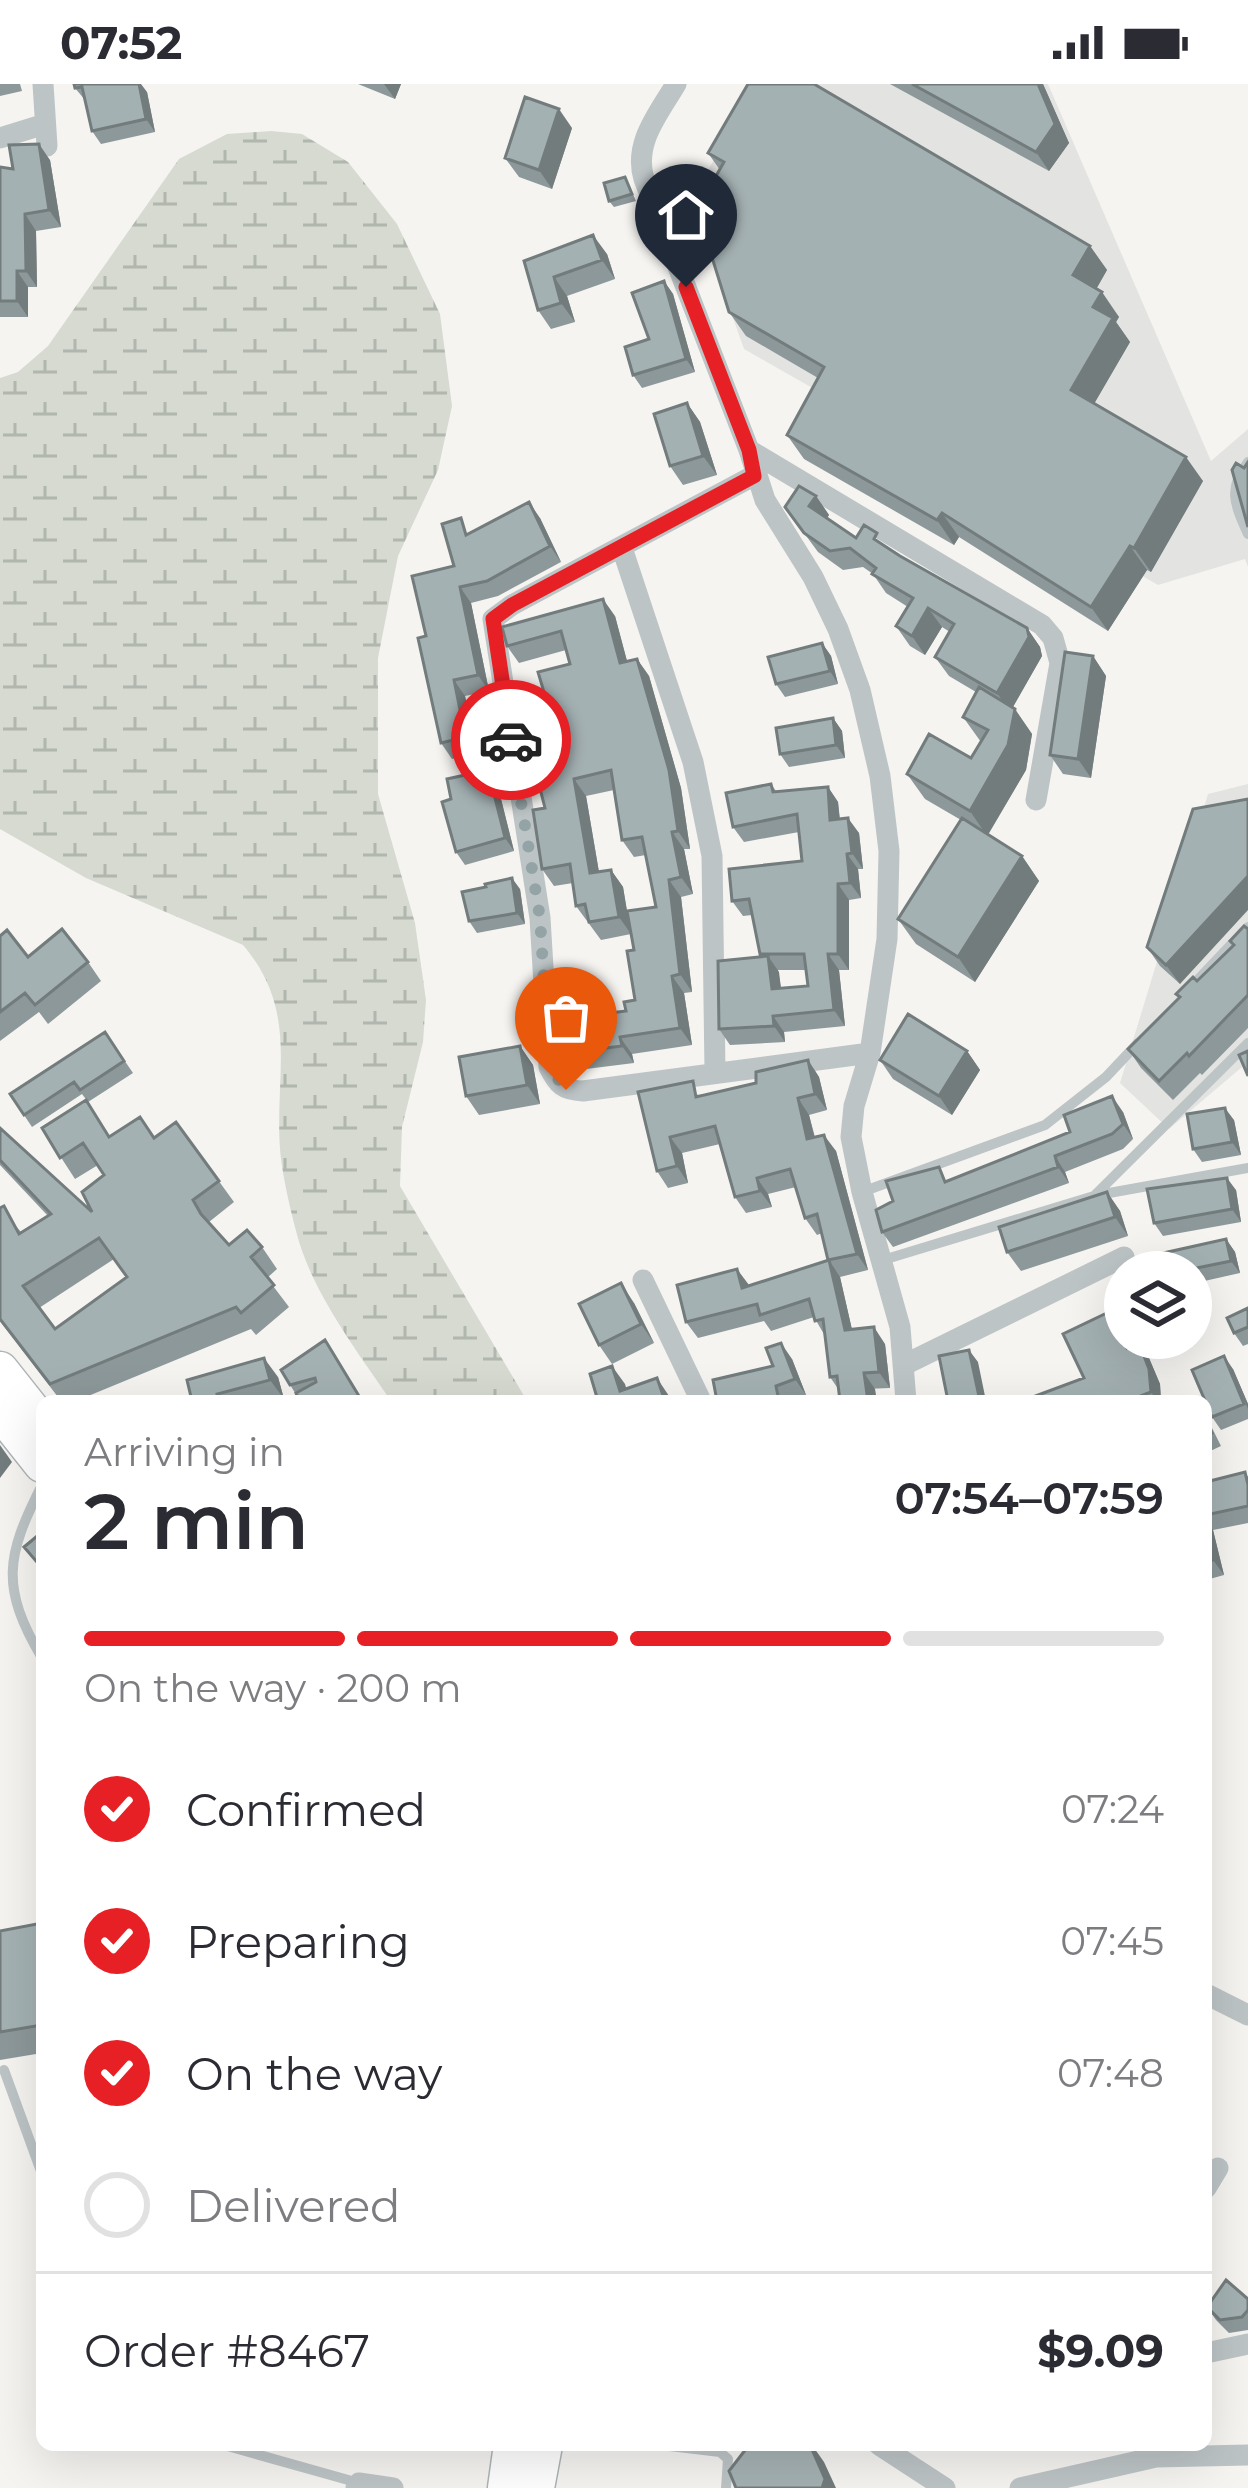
<!DOCTYPE html>
<meta charset="utf-8">
<style>
body{margin:0;font-family:Montserrat,sans-serif;background:#f2f2f3;color:#2b2b33;height:100vh;display:flex;flex-direction:column;font-size:45px;white-space:nowrap}
*{box-sizing:border-box;margin:0}
p{font-size:39px;color:#7c7c81}
.icon{flex:none;width:66px;height:66px;fill:none;stroke:currentColor;stroke-width:2;stroke-linecap:round;stroke-linejoin:round}
.map{position:relative;flex:1;overflow:hidden}
.panel{position:absolute;left:36px;top:1311px;width:1176px;height:1056px;display:flex;flex-direction:column;background:#fff;border-radius:18px;box-shadow:0 12px 48px #0002}
.panel>*{flex:none}
.controls{position:absolute;left:1104px;top:1167px;display:grid;gap:24px}
.controls a{display:grid;place-items:center;width:108px;height:108px;border-radius:50%;background:#fff;box-shadow:0 12px 48px #0002;font-size:60px}
.pin{position:absolute;display:grid;place-items:center;width:102px;height:102px;color:#fff;margin:-123px -51px;border-radius:50% 50% 50% 0;rotate:-45deg;box-shadow:0 0 12px #0007}
.pin .icon{rotate:45deg}
.courier{position:absolute;display:grid;place-items:center;width:120px;height:120px;margin:-60px;border:9px solid #e62025;border-radius:50%;background:#fff;color:#222;box-shadow:0 3px 15px #0007}
.summary em{font-style:normal;font-weight:600}
.summary div{display:flex;flex-direction:column-reverse}
.summary{display:flex;align-items:center;justify-content:space-between;height:204px;padding:0 48px}
h1{font-size:78px;font-weight:600;line-height:90px}
.bar{display:grid;grid-template-columns:repeat(4,1fr);gap:18px 12px;align-content:center;height:144px;padding:0 48px}
.bar i{height:15px;border-radius:9px;background:#e1e1e2}
.bar .current{background:#e62025}
.bar p{grid-column:span 4}
.line{display:flex;align-items:center;gap:30px;padding:0 48px;border-top:3px solid #e1e1e2}
.line div{flex:1}
ol{padding:0 48px;list-style:none}
li{display:flex;align-items:center;gap:36px;height:132px}
li p{margin-inline-start:auto}
li .icon{padding:12px;border-radius:50%;background:#e62025;color:#fff;stroke-width:4}
li:last-child{color:#7c7c81}
li i{width:66px;height:66px;border:6px solid #e1e1e2;border-radius:50%}
.status{display:flex;justify-content:space-between;align-items:center;height:84px;padding:0 60px;background:#fff;direction:ltr}
.status svg{height:33px;fill:currentColor}
.map>svg:first-child{display:block}
.built{fill:#e3e4e2}
.wetland{fill:url(#wetland-marsh)}
.lines{fill:none;stroke-linecap:round;stroke-linejoin:round}
.trunk-casing{stroke:#aeb5b7;stroke-width:39}
.service{stroke:#bdc4c6;stroke-width:10}
.minor{stroke:#bdc4c6;stroke-width:21}
.trunk{stroke:#fff;stroke-width:36}
.wall{fill:#8d989a;fill-rule:evenodd}
.shaded-wall{fill:#737c7d}
.building{fill:#a4b1b3;stroke:#737c7d;stroke-width:3;fill-rule:evenodd}
.done{stroke:#94a3a6;stroke-width:12;stroke-dasharray:0 21.6}
.route{stroke:#e62025;stroke-width:15}
</style>
<div class="status"><b>07:52</b><svg viewBox="0 0 49 12"><path d="M0 12V9h3v3zM5 12V6h3v6zM10 12V3h3v9zM15 12V0h3v12zM26 1h20v11H26zM47 4h2v5h-2z"/></svg></div>
<div class="map">
<svg width="1248" height="2404" viewBox="0 0 1248 2404">
<defs>
<pattern id="wetland-marsh" width="20" height="14" patternUnits="userSpaceOnUse" patternTransform="scale(3)"><rect width="20" height="14" fill="#d6dad0"/><path d="M1 5h8M5 5V1M11 12h8M15 12V8" fill="none" stroke="#b1b6ae"/></pattern>
</defs>
<rect width="100%" height="100%" fill="#f5f4f1"/>
<path class="built" d="M757,0h291l163,377 37,-32v138l-3,-8 -87,26 -414,-236 -53,-149z
M1248,700v278l-79,67 -49,-46 88,-289z"/>
<path class="wetland" d="M271,47l31,3 46,28 49,62 43,90 12,92 -14,64 -40,86 -20,102v136l37,129 11,77 -3,42 -21,85 -2,59 127,215h-136c-34,-50 -80,-110 -95,-170 -6,-23 -12,-49 -15,-72 -9,-79 21,-145 -38,-214l-157,-67 -86,-49v-451l18,-6 30,-26 131,-187 48,-25z"/>
<g class="lines">
<defs>
<path id="trunk" d="M0,1286l42,53
M0,1327l42,53
M506,2404l6,-43
M536,2404l8,-43"/>
</defs>
<use href="#trunk" class="trunk-casing"/>
<path class="service" d="M1248,378c-21,27 -13,43 0,72
M1188,906l60,-63
M862,1108l183,-67 61,-48 32,-34
M1098,1111l150,-27
M883,1176l211,-64 154,-153
M42,1401c-36,71 -42,102 0,173
M4,1986l38,104
M224,2361l135,38
M661,2361l59,7 8,7 -2,29"/>
<path class="minor" d="M43,0l4,62
M676,0c-17,29 -43,59 -32,95l105,271 16,50 48,77 25,52 22,61 20,86 9,75 -2,88 -17,114 -16,53 -3,31 11,55 38,135 6,74
M0,54l45,-14
M749,366l293,175 11,13 7,25 -24,137
M755,391l-243,130 -19,14 47,299 9,149c9,18 14,23 34,24l287,-38
M622,464l71,214 19,94 3,216
M643,1196l58,121
M906,1280l218,-107
M1206,1910l42,21
M1206,2104l12,-20
M1206,2269l42,-9
M879,2361l66,43
M356,2404l3,-5 34,5
M1020,2404l136,-31 92,-2"/>
<use href="#trunk" class="trunk"/>
</g>
<path class="wall" d="M0,0h20l2,7 -22,5z
M74,0l73,8 8,40 -54,12 -9,-13 -7,-31 -10,-12z
M358,0h43l-6,15z
M890,0h153l26,59 -20,28z
M572,44l-20,61 -33,-12 -14,-19z
M708,69l382,93 17,24 -11,19 23,28 -3,5 14,20 -36,62 109,77 -52,91 -4,-2 -39,61 -149,-94 -5,8 -150,-86 -17,-24 31,-57 -72,-42 -17,-24 -9,-142z
M50,76l11,67 -25,4 1,56h-9v30h-28v-150l13,2z
M625,93l11,24 -22,6 -5,-6z
M607,170l8,25 -48,17 8,26 -24,7 -13,-19 -14,-49z
M664,197l9,13 22,78 -53,16 -9,-13 16,-36z
M687,319l13,19 17,53 -34,10 -13,-19z
M816,412l13,19 -2,3 29,20 32,10 139,80 13,19 2,9 -29,51 19,27 -6,36 -38,65 34,21 17,25 -64,101 -59,-38 -18,-25 63,-99 -36,-21 -18,-25 64,-16 10,-16 -18,-25 13,-25 -27,-16 -14,-19 15,-25 -8,-5 -17,28 -15,-9 -14,-20 12,-19 -22,-14 -13,-19 -10,-7 -20,3 -25,-18 -33,-45z
M540,434l21,44 -63,34 -27,7 18,88 -24,5 5,22 14,-4 11,16 3,18 -46,11 -11,-16 -15,-107 28,-70 17,-33z
M615,532l12,45 10,-2 12,17 32,112 9,61h-6l9,45 -12,3 11,95 -8,1 8,52 -60,9 2,9 -56,7 -12,-17 29,-38 31,-4 9,-11 -1,-50 -3,-16 -30,6 -25,-34 -3,-23 -19,3 -12,-17 3,-61 18,-52 7,-92 -4,-14 -47,13 -12,-17zM614,706l8,50 12,17 12,-2 10,52 -28,12 -5,-32 -12,-17 -12,2 -13,-76z
M822,559l9,13 7,28 -53,13 -9,-13z
M1093,572l13,20 -15,102 -28,-4 -13,-19z
M833,634l9,13 3,27 -56,9 -9,-13z
M497,699l17,68 -49,14 -9,-13z
M771,700l5,7 52,-4 10,15 2,17 19,14 4,36h-5l3,29 -12,2v70h-10l6,56 -61,6 1,10 -55,3 -11,-16 43,-72 -10,-42 -9,1 -11,-15 70,-40 -3,-29 -55,10 -11,-15zM778,886h28l2,16 -27,2z
M1248,715l-68,185 -20,-18 -13,-19z
M520,805l5,35 -48,9 -8,-12z
M1248,845v99l-46,47 -2,-2 -27,27 -32,-32 -13,-19z
M0,852l28,21 60,5 13,19 -53,43 -9,-12 -39,29z
M105,948l28,41 -45,29 -6,-8 -50,33 -22,-33z
M520,962l13,19 7,39 -61,11 -13,-19z
M967,967l13,19 -28,45 -59,-36 -13,-19z
M808,976l11,17 8,33 -18,5 6,22 21,14 32,119 -28,7 12,53 33,14 5,44 -51,2 -9,-13 -5,-41 -11,-19 -43,14 -7,-10 -66,17 -12,-16 63,-36 80,-26 -7,-27 -5,2 -12,-17 -9,-31 -28,7 4,13 -26,6 -11,-16 -15,-53 -38,9 6,30 -20,5 -11,-17 -19,-79 65,3 53,-12z
M1123,1028l10,27 -10,10 -58,23 4,11 -176,64 -11,-15 66,-52z
M1234,1036l7,35 -39,7 -9,-13z
M176,1038l58,80 -25,20 20,23 33,2 15,22 -10,9 22,29 -33,28 -5,-6 -175,72h-15l-61,-80v-113l21,24 27,-16 -48,-51v-37l92,84 12,-37 -6,-10 -23,14 -33,-51 68,8 44,1zM114,1175l13,18 -72,52 -16,-21z
M1236,1106l5,32 -78,14 -9,-13z
M1107,1108l13,19 8,25 -107,35 -14,-19z
M1226,1155l9,13 5,21 -49,11v-12h-28z
M634,1219l20,40 -42,21 -13,-19z
M1248,1224v36l-5,2 -9,-13z
M1109,1228l11,15 10,20 9,-4 10,15 11,26 1,17h-139l62,-23z
M792,1275l14,36 -16,6h-73l56,-35z
M339,1277l-39,40 -19,-31z
M1233,1285l15,35v15l-27,11 -9,-13z
M278,1293l6,22 -9,2h-83z
M1206,1332l15,30 -15,7z
M1248,1392v47l-35,7 11,45 -18,5v-98z
M42,1839v130l-42,7v-129z
M1248,2215v31l-19,3 -13,-13 -9,-13z"/>
<path class="shaded-wall" d="M139,0h2l6,8 8,40 -9,-13z
M384,0h17l-6,15z
M1038,0h5l26,59 -20,28 -13,-19z
M559,25l13,19 -20,61 -13,-19z
M39,60l11,16 11,67 -12,-17z
M25,130l11,17 1,56 -11,-16z
M593,151l14,19 8,25 -13,-19z
M1090,162l17,24 -17,30 -17,-25z
M17,187l11,16v30l-11,-16z
M554,193l13,19 8,26 -14,-19z
M664,197l9,13 22,78 -9,-13z
M1102,208l17,25 -3,5 14,20 -42,72 -17,-24 22,-83z
M687,319l13,19 17,53 -14,-19z
M1186,373l17,24 -52,91 -17,-24z
M816,412l13,19 -7,10 -13,-19z
M529,418l11,16 21,44 -11,-16z
M942,429l17,24 -5,8 -17,-25z
M1130,462l17,24 -39,61 -17,-24z
M460,503l11,16 18,88 -11,-16z
M603,515l12,17 17,64 -12,-17z
M928,524l14,19 -17,28 -13,-19z
M1027,544l13,19 2,9 -32,56 -13,-19z
M822,559l9,13 7,28 -8,-13z
M1093,572l13,20 -15,102 -13,-19z
M637,575l12,17 32,112 9,61 -12,-18z
M454,596l11,16 8,39 -11,-15z
M1015,625l17,25 -6,36 -39,66 -17,-25z
M484,630l11,16 3,18 -11,-16z
M833,634l9,13 3,27 -9,-13z
M488,686l9,13 17,68 -9,-13z
M574,695l12,17 16,94 -12,-17z
M828,703l10,15 3,33 -11,-15z
M848,734l11,15 4,36 -11,-16z
M672,748l12,17 9,45 -12,-17z
M847,770l11,15 3,29 -11,-15z
M1022,772l17,25 -64,101 -17,-25z
M611,786l12,17 8,47 -12,-17z
M1248,792v34l-68,74 -14,-19z
M512,794l8,11 5,35 -8,-11z
M669,796l12,17 11,95 -12,-18z
M838,800l11,16v70l-11,-16z
M828,870l11,16 6,56 -11,-16z
M768,872l11,16 4,33 -11,-16z
M672,892l12,17 8,52 -12,-17z
M585,916l12,17 -11,-1z
M773,932l11,16 1,10 -11,-16z
M620,953l12,17 2,9 -12,-17z
M520,962l13,19 7,39 -13,-19z
M967,967l13,19 -28,45 -13,-19z
M808,976l11,17 8,33 -12,-16z
M1112,1012l11,16 10,27 -10,-15z
M798,1014l11,17 10,41 -12,-17z
M1225,1024l9,12 7,35 -9,-13z
M824,1051l12,16 32,119 -11,-16z
M670,1053l12,16 6,30 -11,-17z
M1055,1072l10,16 4,11 -11,-16z
M757,1094l11,16 4,13 -12,-16z
M1227,1094l9,12 5,32 -9,-13z
M1107,1108l13,19 8,25 -13,-19z
M1226,1155l9,13 5,21 -9,-12z
M829,1176l11,17 16,70 -11,-17z
M737,1185l12,16 5,20 -12,-17z
M621,1199l13,20 20,40 -13,-19z
M1109,1228l11,15 17,36 -10,-15z
M874,1243l11,17 5,44 -11,-16z
M781,1259l11,16 14,36 -11,-16z
M1139,1259l10,15 11,26 1,17h-3l-7,-9z
M969,1266l9,12 8,39h-6z
M1224,1272l9,13 15,35v5z
M264,1274l14,19 6,22 -14,-19z
M612,1282l13,18 5,17 -10,-10z
M864,1289l11,16 2,12h-9z
M657,1294l12,18 2,5h-6z
M0,1361l12,17 -12,16z
M1206,1437l7,9 11,45 -11,-15 -7,-29z
M810,2361h2l12,17 12,26h-14z"/>
<path class="building" d="M74,0h65l7,35 -54,12 -10,-44 -7,1z
M748,0h66l276,162 -17,29 29,17 -9,15 20,11 -42,72 115,67 -52,91 -4,-2 -39,61 -149,-94 -5,7 -150,-85 37,-68 -95,-55 -32,-103 27,-47 -16,-9z
M912,0h126l17,40 -19,28z
M525,13l34,12 -20,61 -34,-12z
M39,60l10,66 -24,4 1,57h-9v30h-17v-134l13,2 -4,-24z
M625,93l7,17 -23,7 -5,-18z
M593,151l9,25 -48,17 7,26 -23,7 -14,-49z
M664,197l22,78 -53,16 -8,-28 24,-8 -17,-46z
M687,319l16,53 -33,10 -16,-52z
M1248,378v65l-16,-57 4,-7 8,5z
M799,402l17,10 -7,10 47,32 8,-13 13,8 -3,6 26,17 127,72 2,9 -32,56 -62,-36 19,-33 -26,-16 -16,28 -16,-10 17,-28 -41,-24 4,-6 -26,-20 -20,3 -26,-18 -19,-26z
M529,418l21,44 -63,35 -27,6 18,88 -24,5 8,40 22,-6 3,18 -46,11 -23,-105 8,-2 -14,-60 42,-10 -12,-42 19,-6 5,17z
M603,515l17,64 17,-4 32,111 9,61 -6,1 9,45 -12,3 11,94 -8,2 8,52 -60,9 2,9 -56,7 -6,-51 25,-2 1,16 40,-5 -2,-9 11,-2 -8,-49 7,-1 -7,-39 29,-4 -14,-70 -20,3 -11,-70 -37,9 16,94 21,-3 8,47 -30,5 -4,-18 -9,2 -6,-42 -28,5 -9,-59 12,-2 -11,-43 29,-9 -25,-84 32,-8 -9,-33 -54,15 -5,-19z
M822,559l8,28 -54,13 -8,-27z
M1065,568l28,4 -15,103 -28,-4z
M979,603l36,22 -7,36 -38,66 -63,-37 22,-40 42,24 17,-28 -25,-13z
M833,634l3,27 -56,9 -4,-26z
M488,686l17,68 -49,14 -14,-50 9,-3 -4,-20z
M771,700l2,8 55,-5 2,33 18,-2 4,35 -5,1 3,29 -12,1v70h-10l6,56 -61,6 1,10 -55,3 -1,-68 50,-5 4,33 36,-3 -4,-32h-44l-11,-55 -17,2 -3,-32 73,-8 -5,-47 -64,13 -7,-34z
M1248,715v77l-82,89 -19,-18 46,-138z
M962,734l60,38 -64,101 -60,-38z
M512,794l5,35 -48,8 -7,-29 24,-5 -1,-3z
M1244,842l4,3v66l-59,61 -2,-3 -28,28 -31,-32 52,-52 -4,-3 17,-17 4,4 37,-36 -4,-4z
M62,845l26,33 -53,43 -10,-12 -25,19v-76l7,-6 21,27z
M908,930l59,37 -28,45 -59,-36z
M105,948l19,29 -44,29 -6,-8 -50,33 -14,-21z
M520,962l7,39 -61,11 -7,-39z
M1248,967v25l-9,-21z
M808,976l7,34 -17,4 9,41 17,-4 33,119 -29,6 -11,-46 -12,4 -15,-49 -33,9 3,13 -25,6 -20,-71 -45,11 7,29 -20,5 -19,-79 55,-11 3,16 60,-14v-11z
M1112,1012l11,28 -11,10 -57,22 3,11 -176,65 -6,-22 17,-9 -7,-20 53,-14 6,15 125,-50 -6,-17z
M86,1016l23,37 31,-20 14,21 22,-16 43,59 -26,19 8,14 28,31 18,-15 15,17 -11,10 23,28 -33,28 -5,-6 -186,77 -50,-65v-111l4,-2 15,28 32,-20 -51,-54v-32l92,84 -10,-20 22,-17 -21,-32 -23,15 -18,-30zM99,1154l28,39 -72,52 -32,-43z
M1225,1024l7,34 -39,7 -6,-35z
M1227,1094l5,31 -78,14 -7,-34z
M1107,1108l8,25 -108,35 -8,-25z
M1226,1155l5,22 -54,11h-14l-4,-18z
M829,1176l16,70 29,-3 5,45 -15,1 4,28h-28l-3,-25 -7,1 -7,-58 -8,2 -6,-22 -49,16 -3,-11 -71,18 -9,-37 60,-16 5,19z
M621,1199l20,41 -42,21 -20,-41z
M1248,1224v19l-14,6 -7,-15z
M1109,1228l18,36 12,-5 10,26 2,23 -23,9h-106l62,-23 -21,-44z
M325,1256l37,61h-62l-4,-8 20,-11 -1,-4 -25,7 -9,-15z
M781,1259l14,36 -19,7 3,15h-62l-4,-21 60,-14 -7,-18z
M969,1266l11,51h-32l-9,-45z
M1224,1272l20,48 -32,13 -20,-47z
M264,1274l6,22 -53,14 1,7h-26l-5,-21z
M612,1282l8,25 37,-13 8,23h-67l-8,-27z
M1206,1336l6,13 -6,3z
M1245,1388l3,13v21l-42,9v-33z
M1206,1447l7,29 -7,2z
M42,1448v36l-18,-21z
M42,1839v102l-42,7v-101z
M1226,2196l22,19v11l-6,7 -22,3 -13,-13z
M749,2361h61l15,34 -3,9h-86l-7,-17z"/>
<g class="lines">
<path class="done" d="M511,656l29,178 9,149 17,23"/>
<path class="route" d="M511,656l-18,-121 19,-14 242,-129 -5,-26 -63,-163"/>
</g>
</svg>
<div class="controls">
<a><svg class="icon" aria-label="layers" viewBox="0 0 24 24"><path d="M12 4l9 5-9 5-9-5zM3 14l9 5 9-5"/></svg></a>
</div>
<div class="pin" style="left:566px;top:1006px;background:#ea580c"><svg class="icon" aria-label="bag" viewBox="0 0 24 24"><path d="M5 8h14l-1 12H6zM9 8a3 3 0 0 1 6 0"/></svg></div>
<div class="pin" style="left:686px;top:203px;background:#1f2937"><svg class="icon" aria-label="home" viewBox="0 0 24 24"><path d="M3 11l9-7 9 7M6 9v11h12V9"/></svg></div>
<div class="courier" style="left:511px;top:656px"><svg class="icon" aria-label="car" viewBox="0 0 24 24"><path d="M5 17H2v-5l4-1 3-4h7l3 4 3 1v5h-3M9 17h6M6 11h13"/><circle cx="7" cy="17" r="2"/><circle cx="17" cy="17" r="2"/></svg></div>
<section class="panel">
<div class="summary"><div><h1>2 min</h1><p>Arriving in</p></div><em>07:54–07:59</em></div>
<div class="bar"><i class="current"></i><i class="current"></i><i class="current"></i><i></i><p>On the way · 200 m</p></div>
<ol>
<li><svg class="icon" aria-label="check" viewBox="0 0 24 24"><path d="M5 12l5 5 9-10"/></svg>Confirmed<p>07:24</p></li>
<li><svg class="icon" aria-label="check" viewBox="0 0 24 24"><path d="M5 12l5 5 9-10"/></svg>Preparing<p>07:45</p></li>
<li><svg class="icon" aria-label="check" viewBox="0 0 24 24"><path d="M5 12l5 5 9-10"/></svg>On the way<p>07:48</p></li>
<li><i></i>Delivered</li>
</ol>
<div class="line" style="height:156px"><div>Order #8467</div><b>$9.09</b></div>
</section>
</div>
